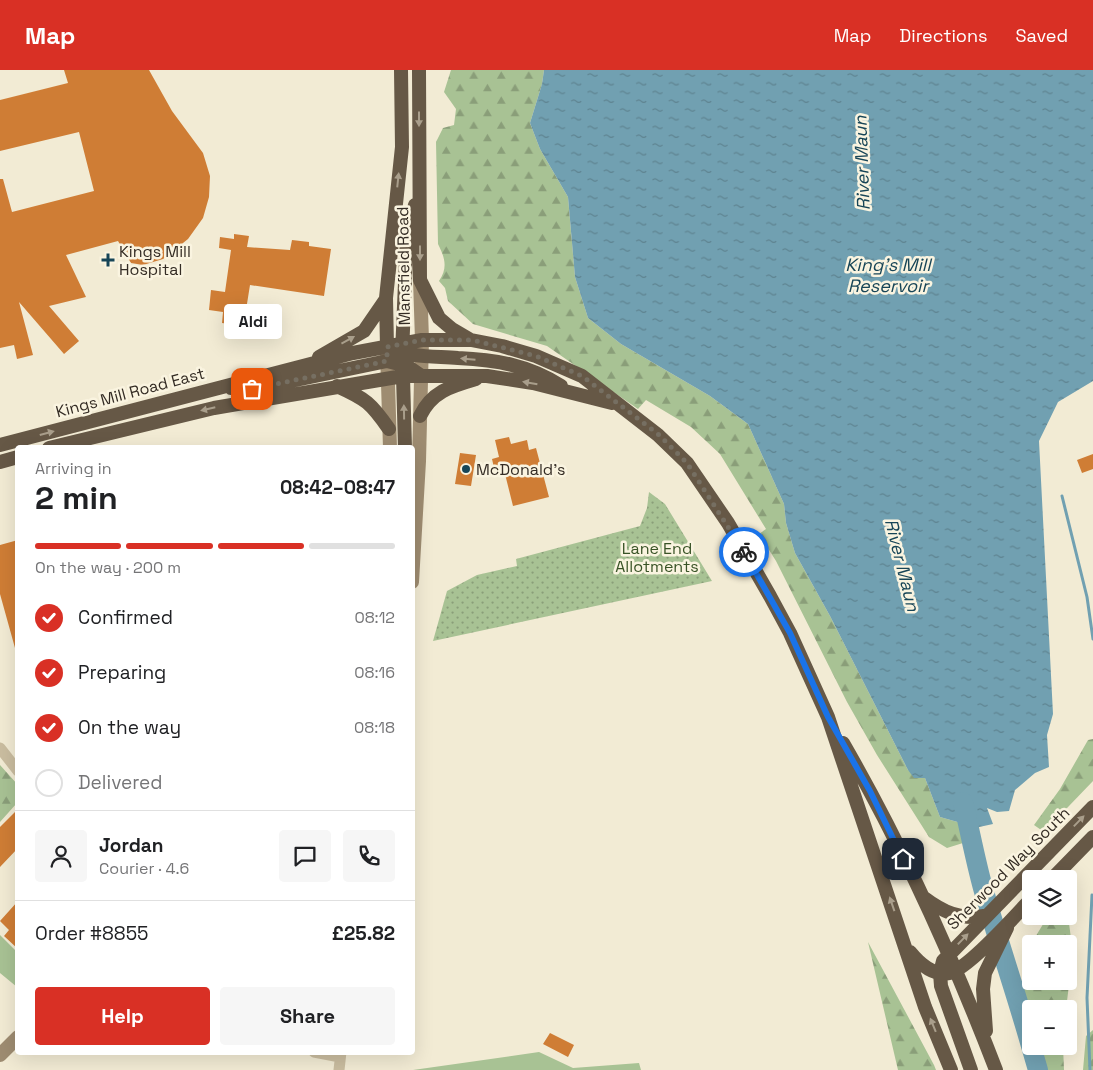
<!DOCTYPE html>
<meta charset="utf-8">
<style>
body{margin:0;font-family:"Space Grotesk",sans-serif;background:#f6f6f6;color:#202124;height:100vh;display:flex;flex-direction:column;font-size:19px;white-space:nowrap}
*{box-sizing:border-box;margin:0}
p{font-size:16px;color:#757577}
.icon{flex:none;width:28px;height:28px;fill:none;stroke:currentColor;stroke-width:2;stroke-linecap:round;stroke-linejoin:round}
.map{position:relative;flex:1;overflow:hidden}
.drawer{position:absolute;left:15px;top:375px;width:400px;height:610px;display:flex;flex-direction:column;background:#fff;border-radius:5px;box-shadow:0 5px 20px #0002}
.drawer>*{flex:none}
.tools{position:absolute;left:1022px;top:800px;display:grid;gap:10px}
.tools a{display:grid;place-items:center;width:55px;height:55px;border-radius:5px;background:#fff;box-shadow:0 5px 20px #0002;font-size:25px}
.pin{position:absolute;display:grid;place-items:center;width:42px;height:42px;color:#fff;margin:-21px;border-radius:10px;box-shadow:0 2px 8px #0006}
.courier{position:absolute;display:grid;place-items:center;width:50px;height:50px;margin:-25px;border:4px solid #1a73e8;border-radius:50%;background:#fff;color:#222;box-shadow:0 1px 6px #0007}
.bubble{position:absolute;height:35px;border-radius:5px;background:#fff;box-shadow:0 5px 20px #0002;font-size:16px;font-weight:600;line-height:35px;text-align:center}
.headline em{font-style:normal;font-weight:600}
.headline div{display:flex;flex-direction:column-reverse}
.headline{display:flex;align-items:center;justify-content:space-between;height:85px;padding:0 20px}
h1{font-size:32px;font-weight:600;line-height:38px}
.bar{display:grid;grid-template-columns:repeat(4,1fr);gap:8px 5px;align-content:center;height:60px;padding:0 20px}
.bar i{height:6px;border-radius:4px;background:#e0e0e0}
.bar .active{background:#d93025}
.bar p{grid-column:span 4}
.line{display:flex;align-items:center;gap:12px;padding:0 20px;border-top:1px solid #e0e0e0}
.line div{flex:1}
.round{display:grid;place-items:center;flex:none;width:52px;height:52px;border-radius:5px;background:#f6f6f6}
ol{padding:0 20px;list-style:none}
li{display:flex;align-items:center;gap:15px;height:55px}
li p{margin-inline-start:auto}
li .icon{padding:5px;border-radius:50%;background:#d93025;color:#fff;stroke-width:4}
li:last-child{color:#757577}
li i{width:28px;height:28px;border:2px solid #e0e0e0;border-radius:50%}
.action{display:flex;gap:10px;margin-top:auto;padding:10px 20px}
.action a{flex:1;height:58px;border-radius:5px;background:#d93025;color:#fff;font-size:20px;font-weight:600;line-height:58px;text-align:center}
.action a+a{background:#f6f6f6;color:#202124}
header{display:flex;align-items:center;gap:30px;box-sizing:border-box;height:70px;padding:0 25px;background:#d93025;color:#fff}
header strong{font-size:24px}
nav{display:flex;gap:28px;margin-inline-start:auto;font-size:18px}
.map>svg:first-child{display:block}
.grass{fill:url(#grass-dots)}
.forest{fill:url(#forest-firs)}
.park{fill:#a8c294}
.water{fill:url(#water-ripples)}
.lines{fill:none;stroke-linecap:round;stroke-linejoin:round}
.stream{stroke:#71a0b1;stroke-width:3}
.river{stroke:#71a0b1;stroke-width:20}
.building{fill:#cf7d35}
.minor{stroke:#cabda0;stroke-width:11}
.secondary{stroke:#9e8c71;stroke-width:14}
.trunk{stroke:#665846;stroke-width:14}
.oneway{fill:#a99e8b}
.done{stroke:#766f62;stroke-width:5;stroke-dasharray:0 9}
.route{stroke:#1a73e8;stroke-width:6}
.poi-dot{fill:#174557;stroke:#faf4e0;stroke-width:2}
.labels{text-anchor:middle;stroke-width:5;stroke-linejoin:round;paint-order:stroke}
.poi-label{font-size:16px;fill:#342c24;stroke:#faf4e0;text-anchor:start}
.street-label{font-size:16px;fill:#342c24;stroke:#faf4e0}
.park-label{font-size:16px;fill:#395326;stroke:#faf4e0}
.water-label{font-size:18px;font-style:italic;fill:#174557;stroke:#faf4e0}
</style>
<header>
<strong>Map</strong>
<nav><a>Map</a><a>Directions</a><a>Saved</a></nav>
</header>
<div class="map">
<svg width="1093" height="1000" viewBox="0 0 1093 1000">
<defs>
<pattern id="grass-dots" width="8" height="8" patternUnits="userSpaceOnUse" patternTransform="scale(1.25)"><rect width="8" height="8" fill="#a8c294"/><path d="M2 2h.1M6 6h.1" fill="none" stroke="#8a9e79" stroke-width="1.8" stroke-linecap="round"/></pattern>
<pattern id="forest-firs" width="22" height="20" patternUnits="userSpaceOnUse" patternTransform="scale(1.25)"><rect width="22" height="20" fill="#a8c294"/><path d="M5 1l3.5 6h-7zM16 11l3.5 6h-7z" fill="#8a9e79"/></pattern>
<pattern id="water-ripples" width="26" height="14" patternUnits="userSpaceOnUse" patternTransform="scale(1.25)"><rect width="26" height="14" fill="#71a0b1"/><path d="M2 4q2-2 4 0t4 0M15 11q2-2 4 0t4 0" fill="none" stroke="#5e8390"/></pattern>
</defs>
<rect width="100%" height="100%" fill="#f2ebd4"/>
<path class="grass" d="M649,422l16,12 47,77 -279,60 14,-50 30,-16 40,-9 -1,-7 124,-33 7,-18z"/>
<path class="forest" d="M451,0h93l-2,14 -12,39 10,26 28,48 7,80 13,41 33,26 89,52 38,28 36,80 2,19 9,30 35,63 78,154 17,8 15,39 21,6 2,20 -16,5 -18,-11 -52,-82 -30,-53 -71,-141 -17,-27 7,-5 -46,-75 -29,-27 -45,-27 -8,9 -91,-63 -74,-22 -25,-23 -3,-13 -6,-7c9,-13 6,-23 -1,-37l-2,-102 7,-14 11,-3 2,-16 -12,-17z
M1093,669v42l-49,51 -10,-7 26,-36 28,-49z
M0,695l18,20 -1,18 -17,19z
M1048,846h20l5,37 -7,56h-35v37h32l1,24h-31l-25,-79 23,-17v7h38v-37h-38z
M868,872l66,123 2,5h-38z
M1093,960v40h-10l3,-34z"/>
<path class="park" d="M0,865l17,17v35l-17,-14z
M539,982l34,16 66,-5 2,7h-228z"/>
<path class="water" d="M544,0h549v311l-35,21 -19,39 14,273 -6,21 2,32 -14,6 -20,17 -6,21 -12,1 -10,-4 6,16 -23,5 -9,-6 -21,-6 -15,-39h-11l-6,-8 -78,-154 -35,-63 -9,-30 -2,-19 -36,-80 -38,-28 -89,-52 -33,-26 -13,-41 -7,-80 -28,-48 -10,-26 12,-39z"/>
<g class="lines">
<path class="stream" d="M1062,426l25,101 6,42
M1090,1000l-3,-72 5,-103"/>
<path class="river" d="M963,732c7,29 12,57 20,86 15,53 33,105 48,158
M1031,976l7,24"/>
</g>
<path class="building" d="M64,0h85l23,41 31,42 7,23 -1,21 -6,21 -15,21 -25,20 -20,6 -12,-2 -13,-22 -52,14 20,42 -37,9 30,35 -15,13 -45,-52 14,53 -16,4 -3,-14 -14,3v-169h3l9,33 82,-21 -15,-59 -79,19v-51l68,-17z
M234,164l15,2 -2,11 43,3 2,-10 17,2v4l22,3 -7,47 -74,-11 -4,25 6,1 -2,16 -28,-4 1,-11 -14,-2 2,-20 14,2 6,-42 -12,-2 1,-11 14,2z
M509,367l2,7 16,-4 2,10 7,-2 13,49 -36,9 -9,-36 -9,2 -3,-13 7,-2 -4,-17z
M460,383l16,2 -5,31 -16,-2z
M1093,384v15l-11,4 -5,-13z
M18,470v108h-3l-15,-54v-49z
M18,739v39l-18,19v-40z
M18,831v48l-14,-13 5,-6 -9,-9z
M550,963l24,12 -6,12 -25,-13z"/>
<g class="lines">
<path class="minor" d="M0,678l18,23
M314,982l26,5
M339,1000l2,-18"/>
<path class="secondary" d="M387,281l3,97
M412,512l7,-121 3,-121 -2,-60
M0,985l18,-18"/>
<path class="trunk" d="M419,0l1,210 19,38 13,11 17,10
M387,277l-1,-49 16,-151 -1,-77
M387,277c24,11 45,9 71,11 39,2 70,7 103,28
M402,283l5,-117 8,-31
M319,287l45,-26 22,-32
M337,316c29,13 34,17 52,43
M231,318l21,1 135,-28 20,5 13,9
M420,346c12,-25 32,-30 56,-37
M0,375l353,-92 69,-13h49l31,6 34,10 46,20 76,59 29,28 41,60 42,73 20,37 38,84 97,290 26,63
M49,378l165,-40 189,-32h84l46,7 79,20
M405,378l-2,-72 3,-9
M0,392l18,-5
M843,673c60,104 110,215 153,327
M1052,809l41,-42
M923,827c20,15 37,23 61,19
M910,882c9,11 23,24 39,21 18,-3 67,-58 82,-74
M986,961l-3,-42 2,-16 22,-45
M971,1000l-30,-84 -1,-13 3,-12 150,-154"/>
</g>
<defs><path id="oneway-solid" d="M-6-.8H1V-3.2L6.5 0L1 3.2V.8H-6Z" transform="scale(1.25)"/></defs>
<g class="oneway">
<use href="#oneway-solid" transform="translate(419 49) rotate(90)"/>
<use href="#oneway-solid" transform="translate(398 110) rotate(-84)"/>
<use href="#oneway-solid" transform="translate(420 183) rotate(90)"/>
<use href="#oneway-solid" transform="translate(348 270) rotate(-29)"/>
<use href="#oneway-solid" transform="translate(468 289) rotate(-175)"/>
<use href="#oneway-solid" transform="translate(530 313) rotate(-170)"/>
<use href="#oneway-solid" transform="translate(208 339) rotate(167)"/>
<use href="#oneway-solid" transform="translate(404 342) rotate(-91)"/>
<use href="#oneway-solid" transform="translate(47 363) rotate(-15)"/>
<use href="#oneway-solid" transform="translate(1079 751) rotate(-46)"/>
<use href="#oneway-solid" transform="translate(892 834) rotate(-109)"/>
<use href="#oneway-solid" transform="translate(963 869) rotate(-46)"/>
<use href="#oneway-solid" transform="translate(933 955) rotate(-112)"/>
</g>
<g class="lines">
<path class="done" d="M252,319l135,-28v-14l35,-7h50l64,16 46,20 76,58 29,29 57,89"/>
<path class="route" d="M744,482l46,81 38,84 42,74 33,68"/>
</g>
<g class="poi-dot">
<path d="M105.5 182.5h5v5h5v5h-5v5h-5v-5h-5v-5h5z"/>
<circle cx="466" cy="399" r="5"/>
</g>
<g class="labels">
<g class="poi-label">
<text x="119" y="187">Kings Mill<tspan x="119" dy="18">Hospital</tspan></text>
<text x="476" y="405">McDonald's</text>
</g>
<g class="street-label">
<text transform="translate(403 196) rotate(-91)" y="6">Mansfield Road</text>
<text transform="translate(130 322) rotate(-15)" y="6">Kings Mill Road East</text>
<text transform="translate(1008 798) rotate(-45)" y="6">Sherwood Way South</text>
</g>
<g class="park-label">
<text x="657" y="484">Lane End<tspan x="657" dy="18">Allotments</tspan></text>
</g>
<g class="water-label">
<text transform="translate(862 93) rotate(-92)" y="6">River Maun</text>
<text x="888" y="201">King's Mill<tspan x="888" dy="21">Reservoir</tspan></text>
<text transform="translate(902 495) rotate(76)" y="6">River Maun</text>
</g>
</g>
</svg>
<div class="tools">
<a><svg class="icon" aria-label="layers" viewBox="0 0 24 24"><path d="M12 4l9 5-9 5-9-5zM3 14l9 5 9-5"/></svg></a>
<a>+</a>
<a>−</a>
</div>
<div class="pin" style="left:252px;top:319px;background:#ea580c"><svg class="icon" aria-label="bag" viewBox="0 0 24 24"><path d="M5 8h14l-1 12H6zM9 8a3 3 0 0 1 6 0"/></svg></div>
<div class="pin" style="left:903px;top:789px;background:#1f2937"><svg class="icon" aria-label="home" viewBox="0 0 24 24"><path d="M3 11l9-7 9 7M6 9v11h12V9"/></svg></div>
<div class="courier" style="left:744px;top:482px"><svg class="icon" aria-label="bike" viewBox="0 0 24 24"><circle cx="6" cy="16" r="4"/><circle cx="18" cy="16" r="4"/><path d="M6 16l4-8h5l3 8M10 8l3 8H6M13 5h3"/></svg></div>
<div class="bubble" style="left:224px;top:234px;width:58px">Aldi</div>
<section class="drawer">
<div class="headline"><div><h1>2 min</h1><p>Arriving in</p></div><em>08:42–08:47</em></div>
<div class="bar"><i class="active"></i><i class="active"></i><i class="active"></i><i></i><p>On the way · 200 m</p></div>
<ol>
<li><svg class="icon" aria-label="check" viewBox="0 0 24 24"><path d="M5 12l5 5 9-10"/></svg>Confirmed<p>08:12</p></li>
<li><svg class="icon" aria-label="check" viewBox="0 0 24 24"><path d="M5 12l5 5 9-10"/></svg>Preparing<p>08:16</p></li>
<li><svg class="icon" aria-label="check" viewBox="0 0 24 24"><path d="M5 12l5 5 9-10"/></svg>On the way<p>08:18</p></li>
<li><i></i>Delivered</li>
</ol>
<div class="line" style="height:90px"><a class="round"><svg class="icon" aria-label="person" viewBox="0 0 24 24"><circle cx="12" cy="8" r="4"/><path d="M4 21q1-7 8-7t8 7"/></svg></a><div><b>Jordan</b><p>Courier · 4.6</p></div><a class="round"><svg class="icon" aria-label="chat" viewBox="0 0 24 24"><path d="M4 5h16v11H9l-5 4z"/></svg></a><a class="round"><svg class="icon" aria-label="phone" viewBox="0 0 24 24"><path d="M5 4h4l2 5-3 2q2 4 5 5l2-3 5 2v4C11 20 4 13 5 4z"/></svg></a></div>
<div class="line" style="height:65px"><div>Order #8855</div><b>£25.82</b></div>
<div class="action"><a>Help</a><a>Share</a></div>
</section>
</div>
